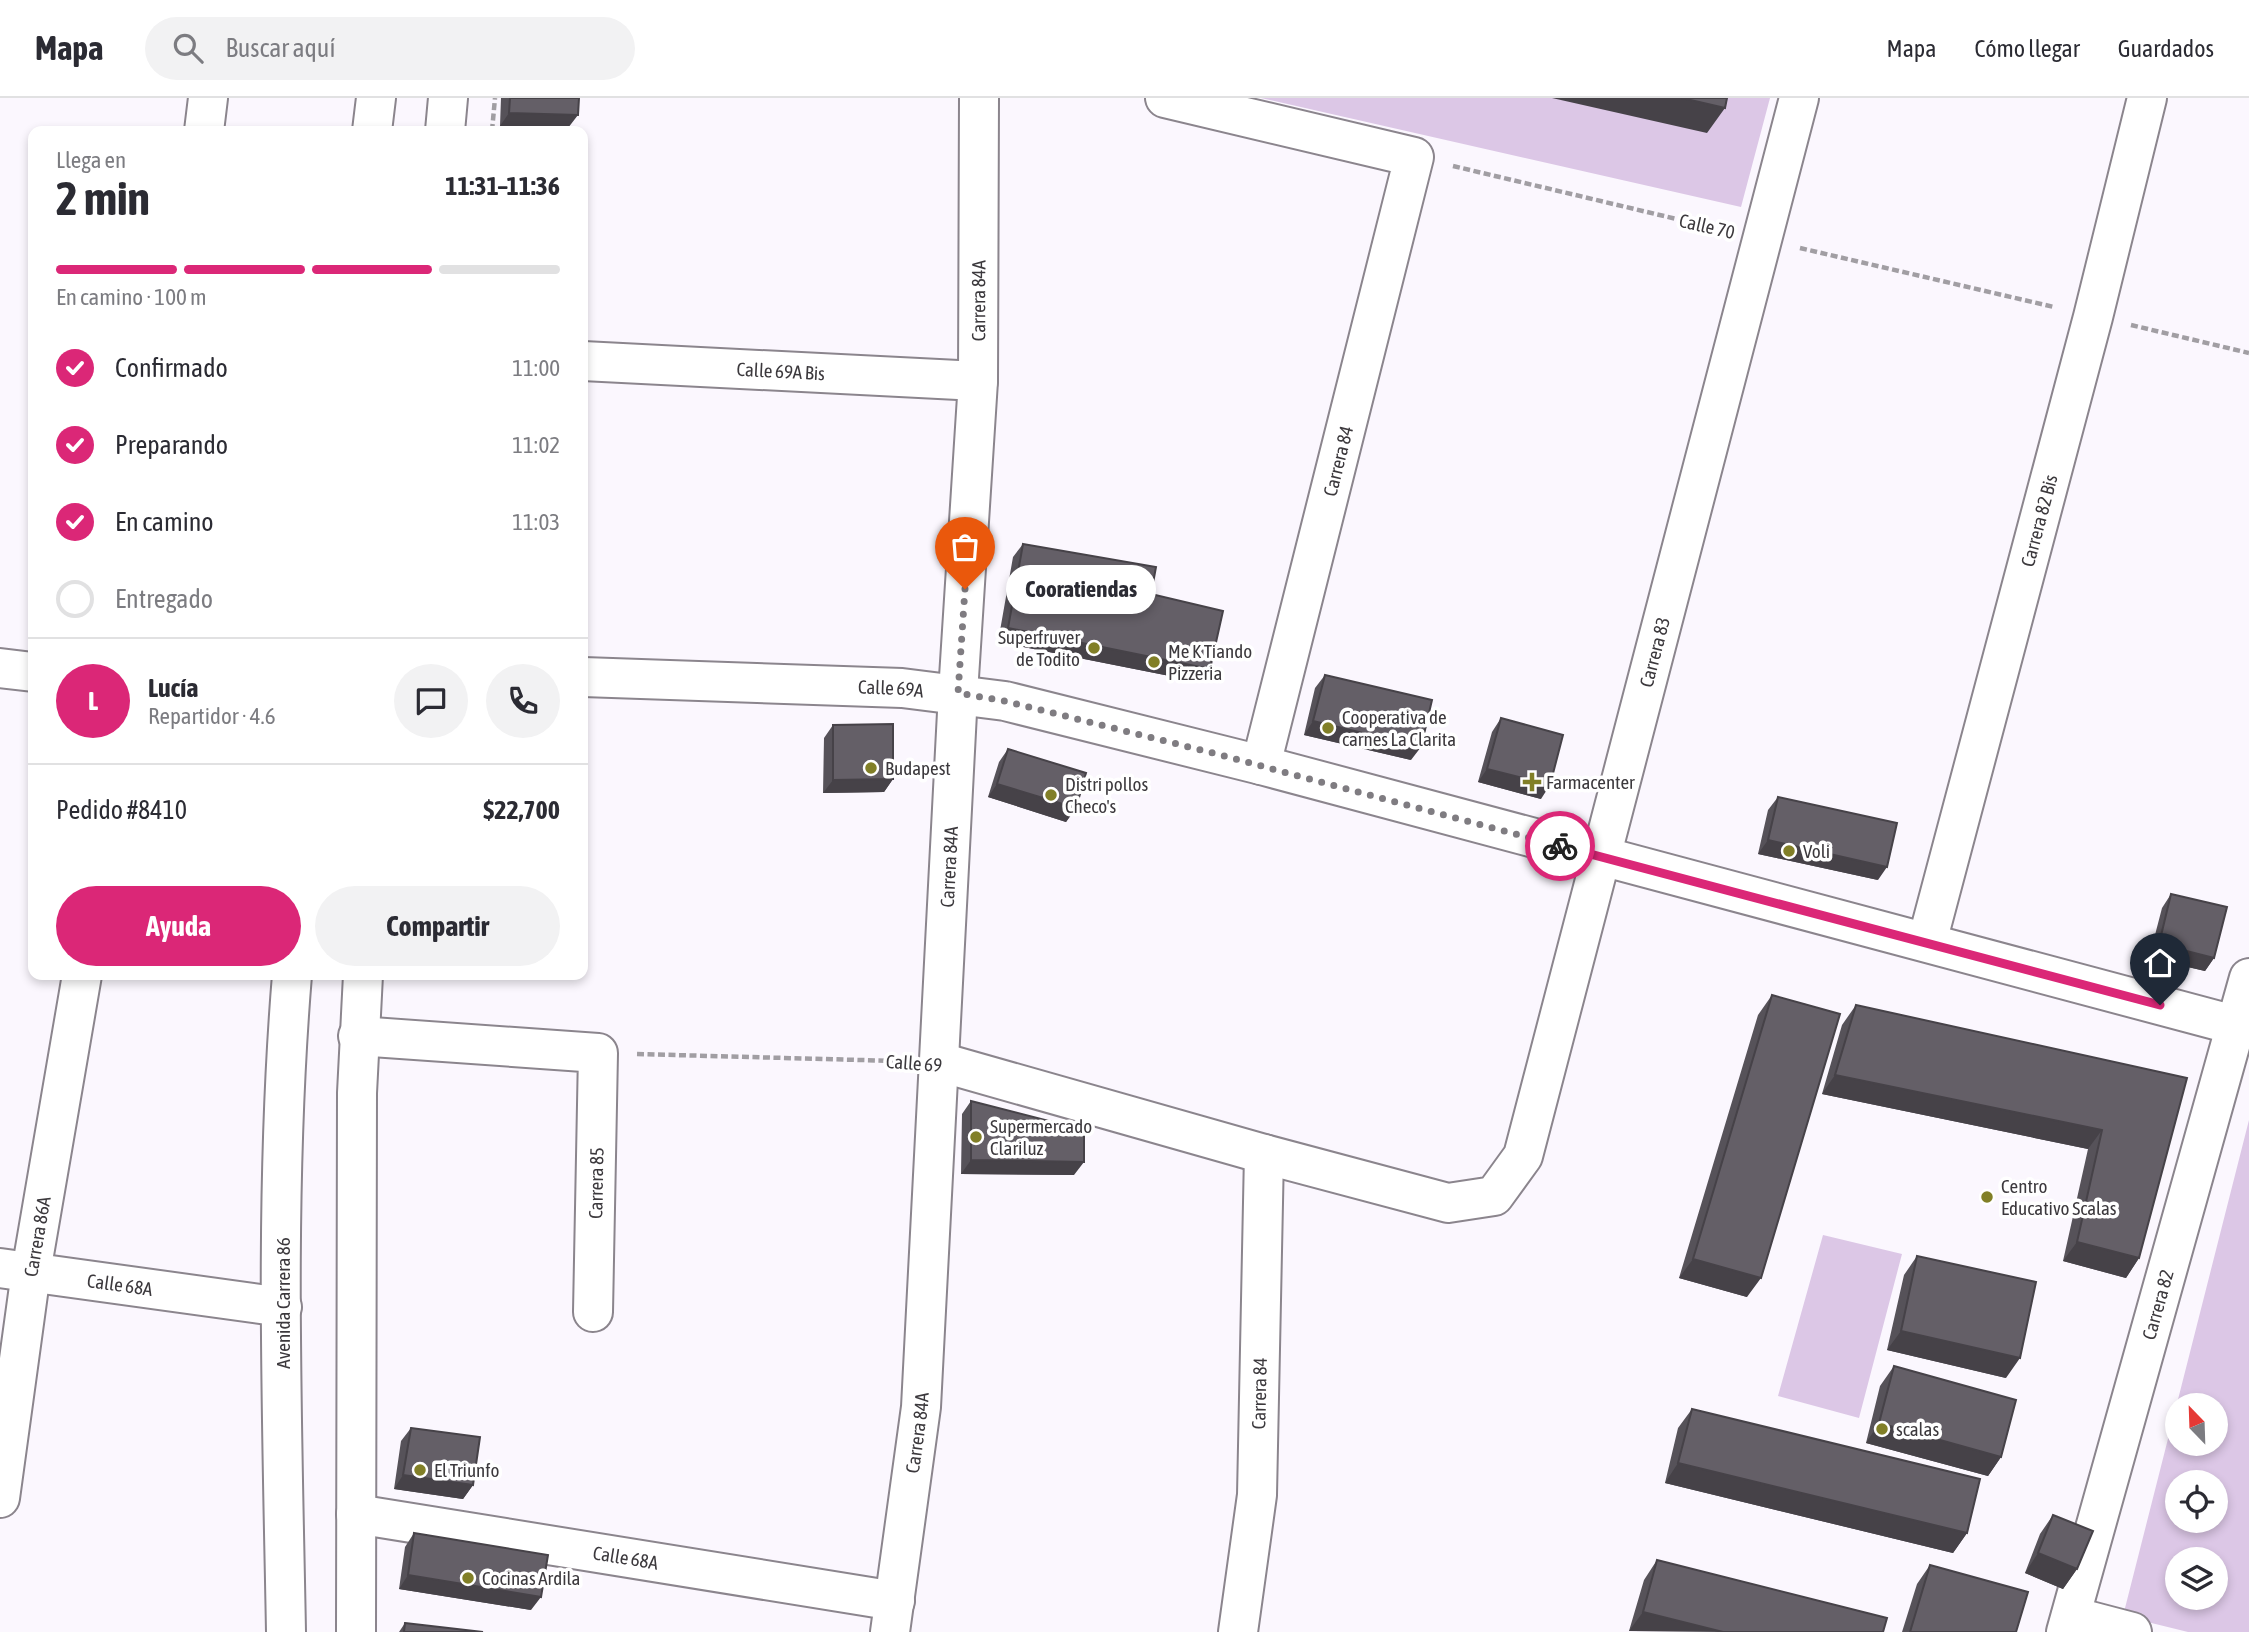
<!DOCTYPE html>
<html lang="es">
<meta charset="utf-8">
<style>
body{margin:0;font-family:"Asap Condensed",sans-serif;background:#f2f2f3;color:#2b2b33;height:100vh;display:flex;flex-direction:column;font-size:26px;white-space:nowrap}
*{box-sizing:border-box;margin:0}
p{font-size:23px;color:#7c7c81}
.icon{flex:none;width:38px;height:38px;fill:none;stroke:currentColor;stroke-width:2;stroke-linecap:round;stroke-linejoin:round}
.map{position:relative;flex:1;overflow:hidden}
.panel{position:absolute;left:28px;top:28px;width:560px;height:854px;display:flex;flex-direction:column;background:#fff;border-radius:14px;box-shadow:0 4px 10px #0003}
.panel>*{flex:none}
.needle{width:46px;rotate:337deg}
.buttons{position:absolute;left:2165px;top:1295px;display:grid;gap:14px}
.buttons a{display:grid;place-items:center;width:63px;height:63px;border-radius:50%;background:#fff;box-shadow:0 4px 10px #0003;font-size:35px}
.pin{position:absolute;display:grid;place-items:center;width:60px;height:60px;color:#fff;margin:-72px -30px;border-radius:50% 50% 50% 0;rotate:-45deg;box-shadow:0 0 7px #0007}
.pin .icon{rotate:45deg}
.courier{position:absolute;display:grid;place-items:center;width:70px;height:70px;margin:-35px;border:5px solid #db2777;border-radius:50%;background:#fff;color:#222;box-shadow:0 2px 9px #0007}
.bubble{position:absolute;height:49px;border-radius:24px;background:#fff;box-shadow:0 4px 10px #0003;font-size:23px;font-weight:700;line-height:49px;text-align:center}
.headline em{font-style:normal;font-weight:700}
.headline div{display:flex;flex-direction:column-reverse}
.headline{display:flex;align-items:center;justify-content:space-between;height:119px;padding:0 28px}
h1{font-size:46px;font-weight:700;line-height:52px}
.bar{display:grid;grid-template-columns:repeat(4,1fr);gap:10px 7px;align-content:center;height:84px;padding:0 28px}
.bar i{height:9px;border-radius:5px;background:#e1e1e2}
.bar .current{background:#db2777}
.bar p{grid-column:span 4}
.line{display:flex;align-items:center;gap:18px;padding:0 28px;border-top:2px solid #e1e1e2}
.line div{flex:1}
.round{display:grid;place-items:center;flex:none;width:74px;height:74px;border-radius:37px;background:#f2f2f3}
ol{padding:0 28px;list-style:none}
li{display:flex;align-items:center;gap:21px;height:77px}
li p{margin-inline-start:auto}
li .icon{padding:7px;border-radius:50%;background:#db2777;color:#fff;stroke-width:4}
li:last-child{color:#7c7c81}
li i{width:38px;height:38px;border:4px solid #e1e1e2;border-radius:50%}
.primary-button{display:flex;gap:14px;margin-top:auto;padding:14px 28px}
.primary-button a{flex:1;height:80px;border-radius:42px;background:#db2777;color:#fff;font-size:28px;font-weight:700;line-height:80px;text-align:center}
.primary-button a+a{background:#f2f2f3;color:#2b2b33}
header{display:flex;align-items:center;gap:42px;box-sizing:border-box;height:98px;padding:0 35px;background:#fff;border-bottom:2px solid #e1e1e2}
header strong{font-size:33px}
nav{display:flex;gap:38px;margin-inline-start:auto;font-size:24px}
.search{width:490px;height:63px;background:#f2f2f3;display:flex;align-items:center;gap:18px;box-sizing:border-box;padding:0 24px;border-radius:38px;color:#7c7c81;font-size:26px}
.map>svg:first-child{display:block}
.green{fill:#dcc7e6;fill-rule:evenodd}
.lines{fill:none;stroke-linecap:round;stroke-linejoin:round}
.minor-casing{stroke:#8b858d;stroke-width:42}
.tertiary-casing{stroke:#8b858d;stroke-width:42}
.primary-casing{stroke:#8b858d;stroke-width:42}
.path{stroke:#a19ea3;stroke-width:4.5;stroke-dasharray:7 3.5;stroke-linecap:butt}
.minor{stroke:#fff;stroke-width:38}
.tertiary{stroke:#fff;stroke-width:38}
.primary{stroke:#fff;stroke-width:38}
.wall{fill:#565259}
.shaded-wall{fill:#464248}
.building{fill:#645f67;stroke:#464248;stroke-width:2}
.done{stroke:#7f7c81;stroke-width:7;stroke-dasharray:0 12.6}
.route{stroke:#db2777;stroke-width:9}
.poi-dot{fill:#817f27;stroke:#fff;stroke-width:2.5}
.labels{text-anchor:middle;stroke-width:7;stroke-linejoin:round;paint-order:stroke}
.street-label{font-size:19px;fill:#3c393d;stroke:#fff}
.poi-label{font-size:19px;fill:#3c393d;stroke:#fff;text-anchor:start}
</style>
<header>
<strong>Mapa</strong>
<div class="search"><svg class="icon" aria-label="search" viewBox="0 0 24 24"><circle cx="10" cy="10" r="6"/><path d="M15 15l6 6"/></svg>Buscar aquí</div>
<nav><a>Mapa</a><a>Cómo llegar</a><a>Guardados</a></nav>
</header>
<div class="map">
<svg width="2249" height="1534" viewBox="0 0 2249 1534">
<rect width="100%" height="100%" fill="#fbf7fe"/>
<path class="green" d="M1261,0h509l-29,109z
M2249,1022v512h-61l-65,-16zM2177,1307h39v39h-39zM2177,1384h39v39h-39zM2177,1461h39v39h-39z
M1823,1137l79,19 -43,164 -81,-22z"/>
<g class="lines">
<defs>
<g id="minor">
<path d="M1165,0l249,59 -153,608"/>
<path d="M204,33l4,-33"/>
<path id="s1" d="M583,263l395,20"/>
<path d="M0,570l33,4"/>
<path id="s2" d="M1927,844l166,-625 54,-219"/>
<path d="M358,938l240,17 -5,259"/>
<path id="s3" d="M940,964l324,92 184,49 46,-7 29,-40 276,-1058"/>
<path id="s4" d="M0,1170l282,39"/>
<path id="s5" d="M0,1400l31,-226 51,-297"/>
<path id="s6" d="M356,1416l539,87"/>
<path d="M2071,1518l61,16"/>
<path id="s7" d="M890,1534l31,-225 37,-714 20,-312 1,-283"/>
<path id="s8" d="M1238,1534l19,-137 7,-341"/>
<path id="s9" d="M2066,1534l183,-654"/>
</g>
<g id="tertiary">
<path id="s10" d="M583,579l319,11 103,13 256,64 988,264"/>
</g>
<path id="primary" d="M372,33l4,-33
M445,33l3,-33
M286,1534c-4,-218 -12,-439 6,-657
M356,1534l1,-539 6,-118"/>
</defs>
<use href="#minor" class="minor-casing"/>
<use href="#tertiary" class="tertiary-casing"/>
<use href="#primary" class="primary-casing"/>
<path class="path" d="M492,33l3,-33
M1453,68l270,64
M1800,150l254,59
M2131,227l118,28
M637,956l261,7"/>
<use href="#minor" class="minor"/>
<use href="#tertiary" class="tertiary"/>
<use href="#primary" class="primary"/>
</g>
<path class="wall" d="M501,0h78l-11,30 -68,-2z
M1023,446l128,50 49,88 -202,-40 15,-85z
M1325,577l86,85 -107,-25 11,-47z
M1501,620l40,81 -63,-17 14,-50z
M833,627l60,54 -9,13 -61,1 1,-55z
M1008,651l68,59 -10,14 -78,-25 11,-35z
M1778,699l100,83 -120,-26 10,-44z
M2171,796l43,64 -9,13 -56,-13 13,-50z
M1772,897l-25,302 -68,-19 79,-263z
M1856,907l331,73 -48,180 -13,20 -63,-17 25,-112 -266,-55 20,-69z
M971,1003l103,74 -113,-1 1,-60z
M1917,1158l89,122 -119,-28 17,-75z
M1894,1268l107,91 -13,19 -122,-33 14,-57z
M1692,1311l275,124 -14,20 -288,-70 13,-55z
M411,1330l62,57 -10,14 -69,-10 7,-48z
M2053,1417l24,54 -14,20 -38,-16 15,-39z
M414,1435l117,77 -132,-21 6,-42z
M1657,1462l226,72 -254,-1 15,-51z
M1930,1467l86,67h-114l15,-48z
M405,1525l78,9h-84z"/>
<path class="shaded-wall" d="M1552,0h130l43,10 -18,25z
M509,15l69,2 -10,13 -68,-2z
M1008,530l202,41 -10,13 -202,-40z
M1313,623l108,26 -10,13 -107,-25z
M1487,671l63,16 -9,14 -63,-17z
M893,681l-9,13 -61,1 10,-13z
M997,686l79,24 -10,14 -78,-25z
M1768,742l119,27 -9,13 -120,-26z
M2159,846l55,14 -9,13 -56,-13z
M1835,977l267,55 -14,19 -266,-55z
M971,1062l113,2 -10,13 -113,-1z
M2077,1144l62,16 -13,20 -63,-17z
M1693,1161l68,19 -14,19 -68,-19z
M1901,1233l119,27 -14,20 -119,-28z
M1879,1325l122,34 -13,19 -122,-33z
M1678,1365l289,70 -14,20 -288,-70z
M403,1377l70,10 -10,14 -69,-10z
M2038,1455l39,16 -14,20 -38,-16z
M408,1477l133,22 -10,13 -132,-21z
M1643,1514l80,20 -94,-1z"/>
<path class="building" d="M510,0h69l-1,17 -69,-2z
M1682,0h45l-2,10z
M1023,446l133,23 -5,27 72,17 -13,58 -202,-41z
M1325,577l107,25 -11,47 -108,-26z
M1501,620l62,17 -13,50 -63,-16z
M893,626v55l-60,1v-55z
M1008,651l78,24 -10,35 -79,-24z
M1778,699l119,26 -10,44 -119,-27z
M2171,796l56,13 -13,51 -55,-14z
M1772,897l68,19 -79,264 -68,-19z
M1856,907l331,73 -48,180 -62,-16 25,-112 -267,-55z
M971,1003l113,29v32l-113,-2z
M1917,1158l119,26 -16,76 -119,-27z
M1894,1268l122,34 -15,57 -122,-34z
M1692,1311l288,70 -13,54 -289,-70z
M411,1330l69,9 -7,48 -70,-10z
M2053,1417l40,16 -16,38 -39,-16z
M414,1435l134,22 -7,42 -133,-22z
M1657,1462l230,58 -4,14h-160l-80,-20z
M1930,1467l98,27 -12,40h-106z
M405,1525l78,9h-79z"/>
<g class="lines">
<path class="done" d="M965,491l-7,104 47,8 204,51 351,94"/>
<path class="route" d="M1560,748l600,159"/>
</g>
<g class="poi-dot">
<circle cx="1094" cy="550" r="7"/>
<circle cx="1154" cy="564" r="7"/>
<circle cx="1328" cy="630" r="7"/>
<circle cx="871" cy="670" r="7"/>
<path d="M1528.5 673.5h7v7h7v7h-7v7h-7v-7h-7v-7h7z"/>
<circle cx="1051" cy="697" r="7"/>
<circle cx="1789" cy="753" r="7"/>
<circle cx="976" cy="1039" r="7"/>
<circle cx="1987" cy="1099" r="7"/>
<circle cx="1882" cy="1331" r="7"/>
<circle cx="420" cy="1372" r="7"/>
<circle cx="468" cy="1480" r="7"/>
</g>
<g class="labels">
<g class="street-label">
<text transform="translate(1707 128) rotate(13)" y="7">Calle 70</text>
<text dy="7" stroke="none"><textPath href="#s7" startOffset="1335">Carrera 84A</textPath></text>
<text dy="7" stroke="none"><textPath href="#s1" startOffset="198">Calle 69A Bis</textPath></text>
<text transform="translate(1338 363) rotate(-76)" y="7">Carrera 84</text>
<text dy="7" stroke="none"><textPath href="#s2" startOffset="436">Carrera 82 Bis</textPath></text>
<text dy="7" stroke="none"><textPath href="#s3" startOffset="1144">Carrera 83</textPath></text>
<text dy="7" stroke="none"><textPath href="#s10" startOffset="308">Calle 69A</textPath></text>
<text dy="7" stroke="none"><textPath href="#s7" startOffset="768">Carrera 84A</textPath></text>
<text transform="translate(914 965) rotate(4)" y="7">Calle 69</text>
<text transform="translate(596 1085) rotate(-89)" y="7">Carrera 85</text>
<text dy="7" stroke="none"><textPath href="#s5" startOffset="264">Carrera 86A</textPath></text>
<text dy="7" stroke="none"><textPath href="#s4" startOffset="121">Calle 68A</textPath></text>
<text transform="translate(283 1205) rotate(-90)" y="7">Avenida Carrera 86</text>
<text dy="7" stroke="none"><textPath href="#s9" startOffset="340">Carrera 82</textPath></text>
<text dy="7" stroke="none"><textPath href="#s8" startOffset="240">Carrera 84</textPath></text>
<text dy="7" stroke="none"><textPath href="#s7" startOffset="201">Carrera 84A</textPath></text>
<text dy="7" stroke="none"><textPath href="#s6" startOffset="273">Calle 68A</textPath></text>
</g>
<g class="poi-label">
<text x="1080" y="546" text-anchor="end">Superfruver<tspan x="1080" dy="22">de Todito</tspan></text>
<text x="1168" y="560">Me K Tiando<tspan x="1168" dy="22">Pizzeria</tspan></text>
<text x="1342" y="626">Cooperativa de<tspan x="1342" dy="22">carnes La Clarita</tspan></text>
<text x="885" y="677">Budapest</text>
<text x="1546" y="691">Farmacenter</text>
<text x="1065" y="693">Distri pollos<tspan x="1065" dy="22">Checo's</tspan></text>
<text x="1803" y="760">Voli</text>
<text x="990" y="1035">Supermercado<tspan x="990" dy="22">Clariluz</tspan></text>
<text x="2001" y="1095">Centro<tspan x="2001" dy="22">Educativo Scalas</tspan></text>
<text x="1896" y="1338">scalas</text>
<text x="434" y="1379">El Triunfo</text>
<text x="482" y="1487">Cocinas Ardila</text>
</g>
</g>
</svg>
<div class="buttons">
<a><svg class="needle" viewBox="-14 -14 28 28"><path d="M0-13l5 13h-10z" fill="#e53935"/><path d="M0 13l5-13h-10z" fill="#7c7c81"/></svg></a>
<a><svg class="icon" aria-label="locate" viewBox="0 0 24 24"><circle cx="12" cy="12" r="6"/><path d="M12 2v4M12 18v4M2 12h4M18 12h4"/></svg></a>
<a><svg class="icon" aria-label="layers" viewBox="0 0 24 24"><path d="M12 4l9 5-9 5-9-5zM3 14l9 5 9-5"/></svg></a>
</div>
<div class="pin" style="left:965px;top:491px;background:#ea580c"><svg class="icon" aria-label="bag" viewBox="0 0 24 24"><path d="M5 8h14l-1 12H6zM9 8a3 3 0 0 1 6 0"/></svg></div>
<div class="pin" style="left:2160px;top:907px;background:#1f2937"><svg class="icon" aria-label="home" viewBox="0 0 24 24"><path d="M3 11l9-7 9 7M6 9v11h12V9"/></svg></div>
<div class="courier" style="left:1560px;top:748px"><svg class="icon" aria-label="bike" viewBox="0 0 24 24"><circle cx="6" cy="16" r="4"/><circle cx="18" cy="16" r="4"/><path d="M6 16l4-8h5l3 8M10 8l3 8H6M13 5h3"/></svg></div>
<div class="bubble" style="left:1006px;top:467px;width:150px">Cooratiendas</div>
<section class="panel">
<div class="headline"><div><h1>2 min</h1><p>Llega en</p></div><em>11:31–11:36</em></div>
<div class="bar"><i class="current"></i><i class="current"></i><i class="current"></i><i></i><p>En camino · 100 m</p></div>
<ol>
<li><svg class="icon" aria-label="check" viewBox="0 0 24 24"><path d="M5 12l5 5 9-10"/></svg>Confirmado<p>11:00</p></li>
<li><svg class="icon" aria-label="check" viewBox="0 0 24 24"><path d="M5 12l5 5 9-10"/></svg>Preparando<p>11:02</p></li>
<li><svg class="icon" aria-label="check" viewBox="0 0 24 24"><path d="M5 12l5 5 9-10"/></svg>En camino<p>11:03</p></li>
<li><i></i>Entregado</li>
</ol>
<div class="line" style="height:126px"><b class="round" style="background:#db2777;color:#fff">L</b><div><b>Lucía</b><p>Repartidor · 4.6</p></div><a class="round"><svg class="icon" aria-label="chat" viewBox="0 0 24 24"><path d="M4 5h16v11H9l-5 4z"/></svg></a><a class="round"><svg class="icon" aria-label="phone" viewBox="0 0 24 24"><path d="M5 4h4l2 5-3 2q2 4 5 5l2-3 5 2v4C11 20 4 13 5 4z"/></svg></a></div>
<div class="line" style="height:91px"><div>Pedido #8410</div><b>$22,700</b></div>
<div class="primary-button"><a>Ayuda</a><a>Compartir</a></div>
</section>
</div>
